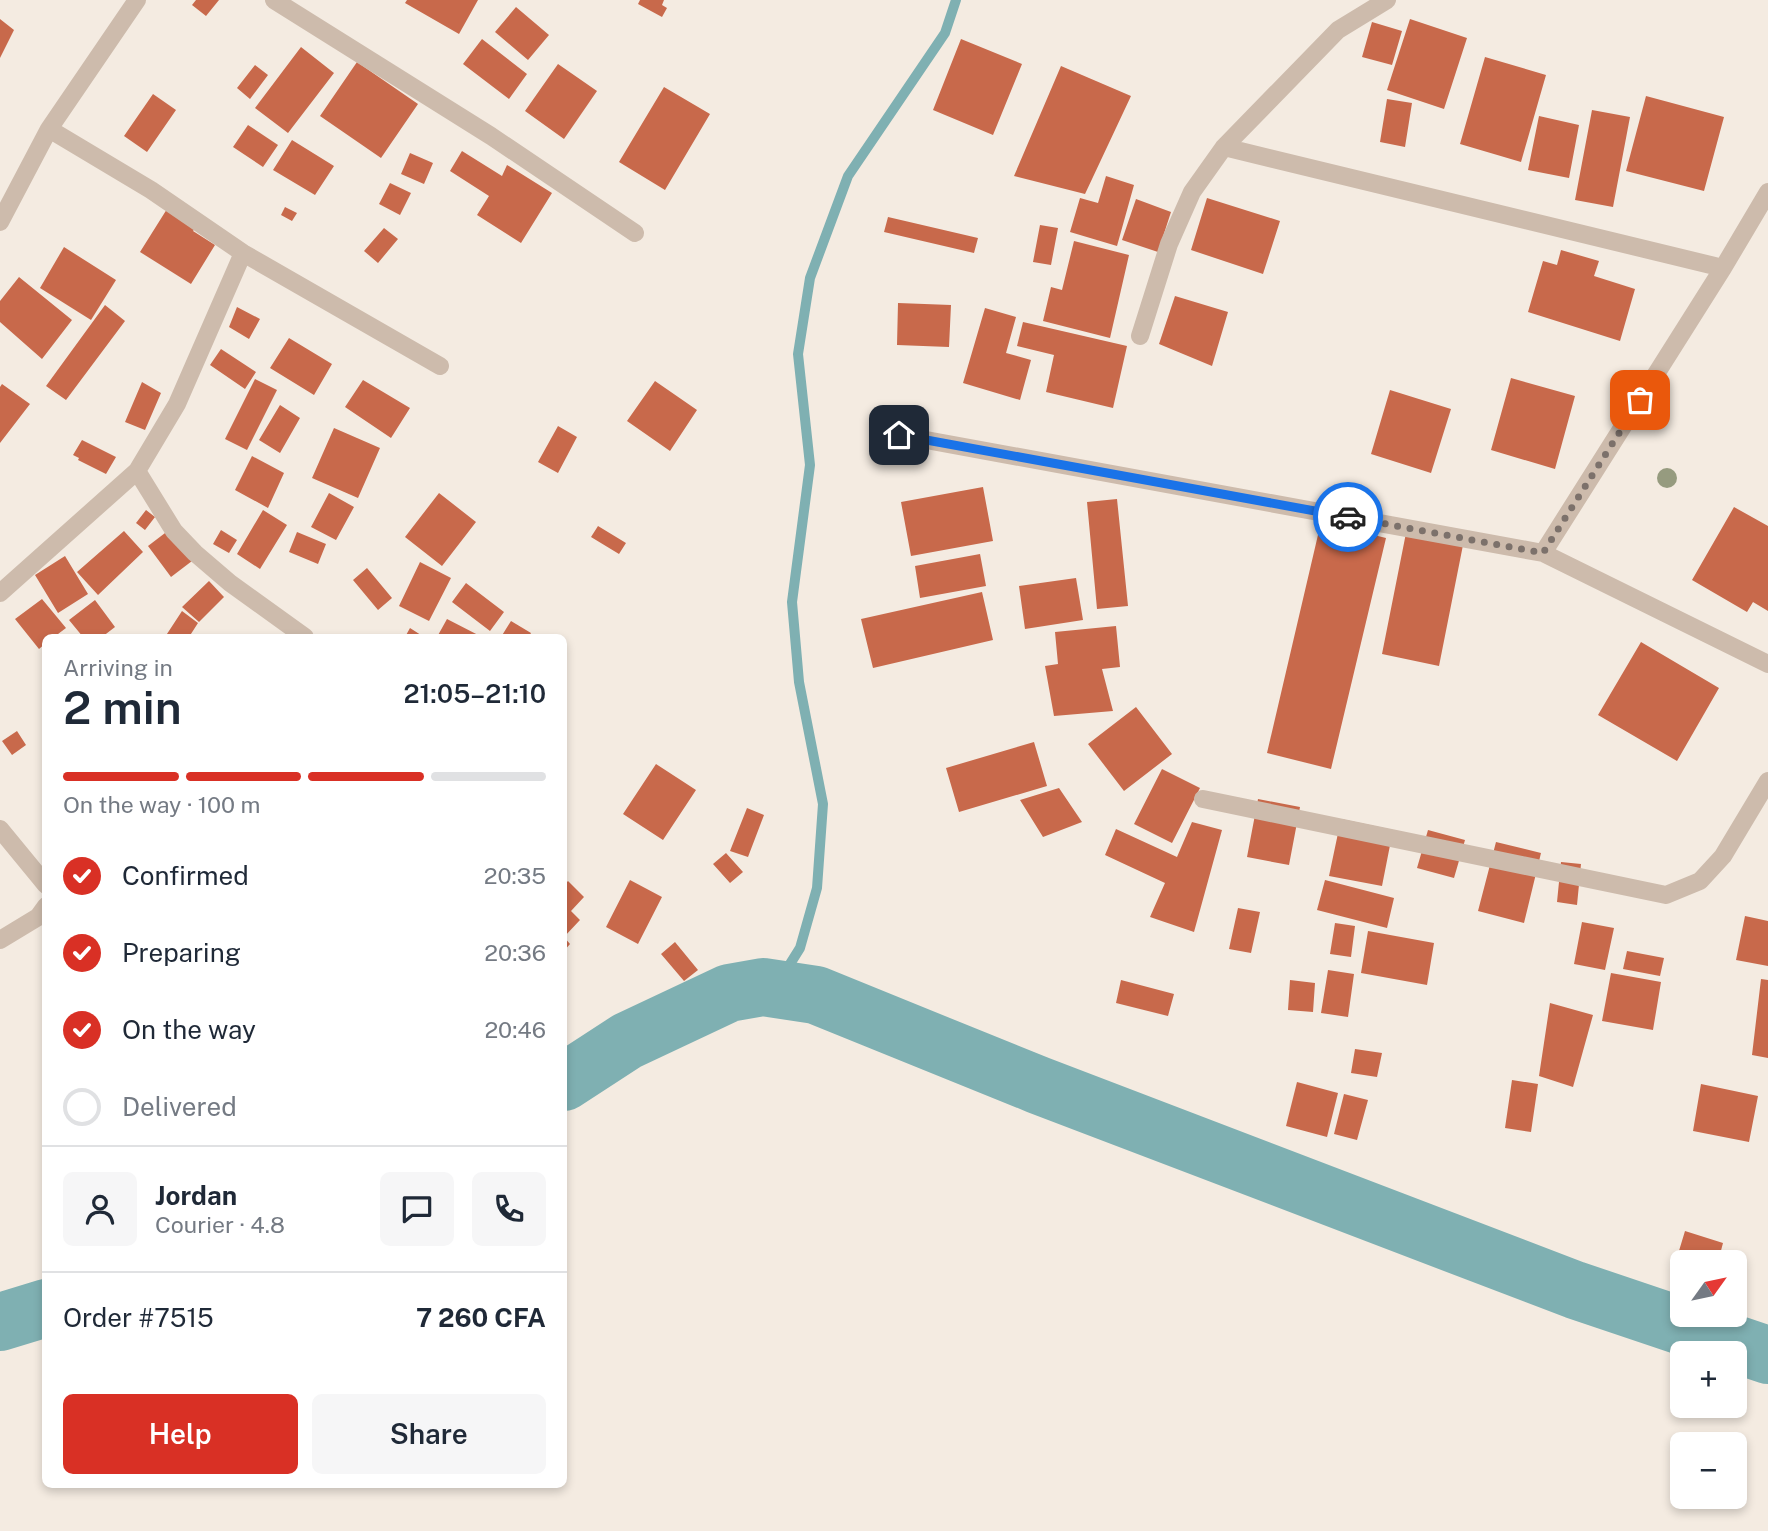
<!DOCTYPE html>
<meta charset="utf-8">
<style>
body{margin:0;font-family:"Public Sans",sans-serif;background:#f6f6f7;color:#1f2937;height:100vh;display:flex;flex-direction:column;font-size:26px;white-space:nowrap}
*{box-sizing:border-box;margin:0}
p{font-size:23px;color:#747a83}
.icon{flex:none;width:38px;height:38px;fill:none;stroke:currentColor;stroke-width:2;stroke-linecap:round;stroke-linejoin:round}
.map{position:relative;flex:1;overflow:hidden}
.details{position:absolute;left:42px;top:634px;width:525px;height:854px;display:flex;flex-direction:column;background:#fff;border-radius:10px;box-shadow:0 4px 10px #0003}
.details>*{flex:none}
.needle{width:46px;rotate:57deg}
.tools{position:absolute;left:1670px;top:1250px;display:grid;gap:14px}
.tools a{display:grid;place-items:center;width:77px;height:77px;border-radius:10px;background:#fff;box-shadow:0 4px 10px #0003;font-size:35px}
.pin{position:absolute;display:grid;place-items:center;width:60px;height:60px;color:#fff;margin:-30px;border-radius:14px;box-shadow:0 4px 10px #0006}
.courier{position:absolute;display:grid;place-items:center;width:70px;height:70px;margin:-35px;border:5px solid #1a73e8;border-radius:50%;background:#fff;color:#222;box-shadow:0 2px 9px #0007}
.headline em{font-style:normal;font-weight:600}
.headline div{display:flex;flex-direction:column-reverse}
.headline{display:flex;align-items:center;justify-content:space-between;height:119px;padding:0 21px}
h1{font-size:46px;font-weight:600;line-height:52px}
.bar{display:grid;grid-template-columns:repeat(4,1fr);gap:10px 7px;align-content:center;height:84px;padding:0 21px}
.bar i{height:9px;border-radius:5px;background:#e0e1e3}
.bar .active{background:#d93025}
.bar p{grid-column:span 4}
.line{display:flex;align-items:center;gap:18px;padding:0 21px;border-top:2px solid #e0e1e3}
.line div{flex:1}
.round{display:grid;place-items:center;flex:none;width:74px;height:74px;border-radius:10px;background:#f6f6f7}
ol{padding:0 21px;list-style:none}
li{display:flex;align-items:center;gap:21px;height:77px}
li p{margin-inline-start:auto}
li .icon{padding:7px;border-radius:50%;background:#d93025;color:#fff;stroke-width:4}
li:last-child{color:#747a83}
li i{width:38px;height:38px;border:4px solid #e0e1e3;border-radius:50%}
.button{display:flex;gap:14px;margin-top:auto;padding:14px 21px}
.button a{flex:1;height:80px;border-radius:10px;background:#d93025;color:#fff;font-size:28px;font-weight:600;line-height:80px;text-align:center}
.button a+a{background:#f6f6f7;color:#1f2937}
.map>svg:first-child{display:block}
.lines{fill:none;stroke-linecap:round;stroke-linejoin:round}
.stream{stroke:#7fb0b2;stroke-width:10}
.river{stroke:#7fb0b2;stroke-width:58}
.building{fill:#c8694b}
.minor{stroke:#cdbbac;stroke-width:18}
.tree{fill:#969b7f}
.done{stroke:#7c716b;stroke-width:7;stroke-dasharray:0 12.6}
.route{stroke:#1a73e8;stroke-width:9}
</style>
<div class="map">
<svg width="1768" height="1531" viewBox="0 0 1768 1531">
<rect width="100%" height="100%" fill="#f4ebe1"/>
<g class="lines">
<path class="stream" d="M775,988l25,-40 17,-60 6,-84 -24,-122 -7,-80 18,-137 -12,-111 12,-76 38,-102 97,-143 11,-33"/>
<path class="river" d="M564,1082l63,-41 102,-48 34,-6 53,8 222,90 537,205 193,65
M0,1322l46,-14"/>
</g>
<path class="building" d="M196,0h23l-13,16 -14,-11z
M407,0h71l-19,34 -54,-31z
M640,0h24l-2,5 5,3 -5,9 -24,-13z
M516,7l33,28 -21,25 -33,-28z
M0,19l14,11 -14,28z
M1410,19l57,19 -23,71 -57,-19z
M1372,22l30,9 -10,34 -30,-8z
M482,39l45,35 -18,25 -46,-35z
M961,39l61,25 -29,71 -60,-25z
M301,47l33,26 -46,60 -33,-25z
M1485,57l61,18 -25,87 -61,-18z
M357,62l61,42 -37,54 -61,-42z
M558,64l39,27 -33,48 -39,-28z
M255,65l13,10 -18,24 -13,-11z
M1061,66l70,30 -46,98 -71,-18z
M664,87l46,27 -45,76 -46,-28z
M153,94l23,16 -29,42 -23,-16z
M1646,96l78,21 -20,74 -78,-20z
M1387,99l25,4 -7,44 -25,-5z
M1592,110l38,7 -17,90 -38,-7z
M1539,116l40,9 -10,53 -41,-8z
M248,125l30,20 -15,22 -30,-20z
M292,140l42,26 -19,29 -42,-25z
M462,151l40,25 5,-11 45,28 -31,50 -44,-28 12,-19 -39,-25z
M410,153l23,10 -9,21 -23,-10z
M1106,176l28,9 -17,61 -47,-14 10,-34 18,5z
M390,183l21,10 -11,22 -21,-11z
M1207,198l73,23 -17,53 -72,-24z
M1136,199l35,13 -13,40 -36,-12z
M285,207l12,6 -5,8 -11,-6z
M167,209l29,18 -3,4 22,14 -24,39 -51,-32z
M888,217l90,21 -4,15 -90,-21z
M1040,225l18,3 -7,37 -18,-3z
M384,228l14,11 -20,24 -14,-12z
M1074,241l55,14 -19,83 -67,-17 8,-34 11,3z
M64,247l52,33 -25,40 -51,-32z
M1561,250l38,11 -5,15 41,13 -15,52 -92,-29 15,-51 14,4z
M19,277l53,43 -30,39 -42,-37v-21z
M1175,296l53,16 -16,54 -53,-22z
M898,303l53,2 -2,42 -52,-2z
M105,305l20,16 -59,79 -20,-14z
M237,307l23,12 -11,20 -20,-12z
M985,308l31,9 -10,36 25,7 -11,40 -57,-17z
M1023,322l104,24 -14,62 -67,-16 8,-37 -37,-9z
M289,338l43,26 -18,31 -44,-27z
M221,349l35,23 -11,17 -35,-24z
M1511,378l64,18 -20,73 -64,-19z
M255,379l22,11 -30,60 -22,-11z
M363,380l47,28 -19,30 -46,-31z
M655,381l42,29 -27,41 -43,-30z
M142,382l19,11 -16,37 -20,-8z
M2,384l28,20 -30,39v-56z
M1390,390l61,19 -20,64 -60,-19z
M280,405l20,13 -20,35 -21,-13z
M558,426l19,11 -19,36 -20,-11z
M334,428l46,20 -22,50 -46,-20z
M82,440l34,17 -10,17 -28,-14 1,-2 -6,-3z
M252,456l32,17 -16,35 -33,-18z
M983,487l10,54 -82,15 -10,-54z
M329,493l25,14 -18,33 -25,-13z
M439,493l37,29 -34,44 -37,-29z
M1117,499l11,107 -31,3 -10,-107z
M1734,507l34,19v85l-15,-9 -6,10 -55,-32z
M146,510l9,7 -10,13 -9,-7z
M263,510l24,15 -27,44 -23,-15z
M1321,522l65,16 -55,231 -64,-16z
M598,526l28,17 -7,11 -28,-17z
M169,530l23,31 -21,16 -23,-31z
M221,530l16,10 -8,13 -16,-9z
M124,531l19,21 -45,43 -21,-23z
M297,532l29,12 -8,20 -29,-12z
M1406,533l57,12 -24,121 -57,-12z
M980,554l6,32 -66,12 -5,-32z
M65,556l23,38 -30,19 -23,-38z
M420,562l31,16 -22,43 -30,-15z
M367,568l25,30 -14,12 -25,-30z
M1076,578l7,42 -58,9 -6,-43z
M209,581l15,16 -25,25 -17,-15z
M466,583l38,29 -14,19 -38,-29z
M982,592l11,48 -120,28 -12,-49z
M42,599l24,29 -12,9h-8v6l-7,6 -24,-30z
M95,600l20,27 -13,10h-19l-14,-17z
M182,611l16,12 -9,14h-24z
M447,619l35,18h-45z
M511,621l20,12 -2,4h-28z
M1116,626l4,41 -18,2 11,42 -59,5 -9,-50 13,-2 -3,-32z
M410,628l14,9h-19z
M1641,642l78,46 -42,73 -79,-46z
M1136,707l36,47 -48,37 -36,-47z
M17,731l9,14 -14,10 -10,-14z
M1034,742l13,44 -88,26 -13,-44z
M656,764l40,26 -33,50 -40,-26z
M1162,769l38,19 -28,55 -38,-19z
M1059,788l23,34 -39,15 -23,-37z
M1258,799l42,8 -11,58 -42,-8z
M747,808l17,7 -16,42 -18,-6z
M1341,819l52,11 -11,56 -53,-10z
M1192,822l30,8 -28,102 -44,-15 15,-34 -60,-28 11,-26 61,28z
M1428,830l37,10 -11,38 -37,-10z
M1496,842l45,11 -17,70 -46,-12z
M726,853l17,19 -13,11 -17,-19z
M1561,862l20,2 -4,41 -20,-3z
M630,880l32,17 -24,47 -32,-17z
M1325,880l69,18 -7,30 -70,-18z
M568,881l16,16 -13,14 9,9 -16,17 6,7 -6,7v-66z
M1238,908l22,4 -9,41 -22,-4z
M1745,916l23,5v45l-32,-6z
M1582,922l32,6 -9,42 -31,-6z
M1335,923l20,3 -4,31 -21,-3z
M1368,931l66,12 -7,42 -66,-12z
M675,942l23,28 -14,11 -23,-27z
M1627,951l37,7 -4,18 -37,-7z
M1328,970l26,4 -6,43 -27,-4z
M1611,973l50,9 -8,48 -51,-9z
M1761,979l7,1v78l-16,-3z
M1121,980l53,14 -6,22 -52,-13z
M1290,980l25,3 -2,29 -25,-2z
M1550,1003l43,12 -20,72 -34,-11z
M1355,1049l27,4 -5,24 -26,-4z
M1512,1080l26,4 -7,48 -26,-4z
M1297,1082l41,11 -11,44 -41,-11z
M1701,1084l57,12 -9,46 -56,-11z
M1344,1094l24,6 -11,40 -23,-6z
M1685,1231l38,12 -5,19h-36v4l-7,-2z"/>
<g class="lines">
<path class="minor" d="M274,0l217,136 144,97
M49,129l102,61 92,63 197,113
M1224,147l499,121
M0,222l49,-93 88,-129
M1140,336l29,-92 23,-52 32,-45 114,-117 49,-30
M899,435l644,118 225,111
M137,471l37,60 21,22 35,30 75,54
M1543,553l180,-285 45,-76
M0,593l137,-122 40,-67 66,-151
M1203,799l463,96 34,-14 23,-25 45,-75
M0,829l46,56
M0,940l38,-23 8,-11"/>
</g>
<circle class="tree" cx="1667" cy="478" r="10"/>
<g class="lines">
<path class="done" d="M1348,517l195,36 97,-153"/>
<path class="route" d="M899,435l449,82"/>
</g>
</svg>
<div class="tools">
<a><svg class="needle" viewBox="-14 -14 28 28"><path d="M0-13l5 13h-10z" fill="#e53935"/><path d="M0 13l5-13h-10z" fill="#747a83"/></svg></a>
<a>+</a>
<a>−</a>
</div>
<div class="pin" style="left:1640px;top:400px;background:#ea580c"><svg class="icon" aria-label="bag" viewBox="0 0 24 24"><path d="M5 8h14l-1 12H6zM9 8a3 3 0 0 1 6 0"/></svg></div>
<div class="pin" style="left:899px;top:435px;background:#1f2937"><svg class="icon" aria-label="home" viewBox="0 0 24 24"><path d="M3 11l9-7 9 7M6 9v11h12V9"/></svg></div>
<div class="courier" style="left:1348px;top:517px"><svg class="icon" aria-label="car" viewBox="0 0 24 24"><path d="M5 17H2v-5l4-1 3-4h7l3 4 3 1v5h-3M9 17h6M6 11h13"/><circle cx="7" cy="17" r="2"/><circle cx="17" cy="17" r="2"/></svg></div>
<section class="details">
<div class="headline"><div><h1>2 min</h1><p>Arriving in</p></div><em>21:05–21:10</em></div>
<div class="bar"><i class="active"></i><i class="active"></i><i class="active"></i><i></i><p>On the way · 100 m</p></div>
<ol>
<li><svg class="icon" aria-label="check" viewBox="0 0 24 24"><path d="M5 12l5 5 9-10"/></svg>Confirmed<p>20:35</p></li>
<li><svg class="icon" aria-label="check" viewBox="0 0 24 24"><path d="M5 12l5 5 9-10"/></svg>Preparing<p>20:36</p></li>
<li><svg class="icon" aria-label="check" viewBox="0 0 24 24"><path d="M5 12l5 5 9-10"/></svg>On the way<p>20:46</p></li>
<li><i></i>Delivered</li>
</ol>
<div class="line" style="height:126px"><a class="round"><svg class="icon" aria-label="person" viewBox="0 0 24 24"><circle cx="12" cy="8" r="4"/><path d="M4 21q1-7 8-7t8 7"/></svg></a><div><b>Jordan</b><p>Courier · 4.8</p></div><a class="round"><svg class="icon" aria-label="chat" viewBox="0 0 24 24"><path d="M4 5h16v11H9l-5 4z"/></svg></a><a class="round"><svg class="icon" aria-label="phone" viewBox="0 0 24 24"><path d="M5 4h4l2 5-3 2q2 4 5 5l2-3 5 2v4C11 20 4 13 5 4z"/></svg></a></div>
<div class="line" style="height:91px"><div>Order #7515</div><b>7 260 CFA</b></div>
<div class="button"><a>Help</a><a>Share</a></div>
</section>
</div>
